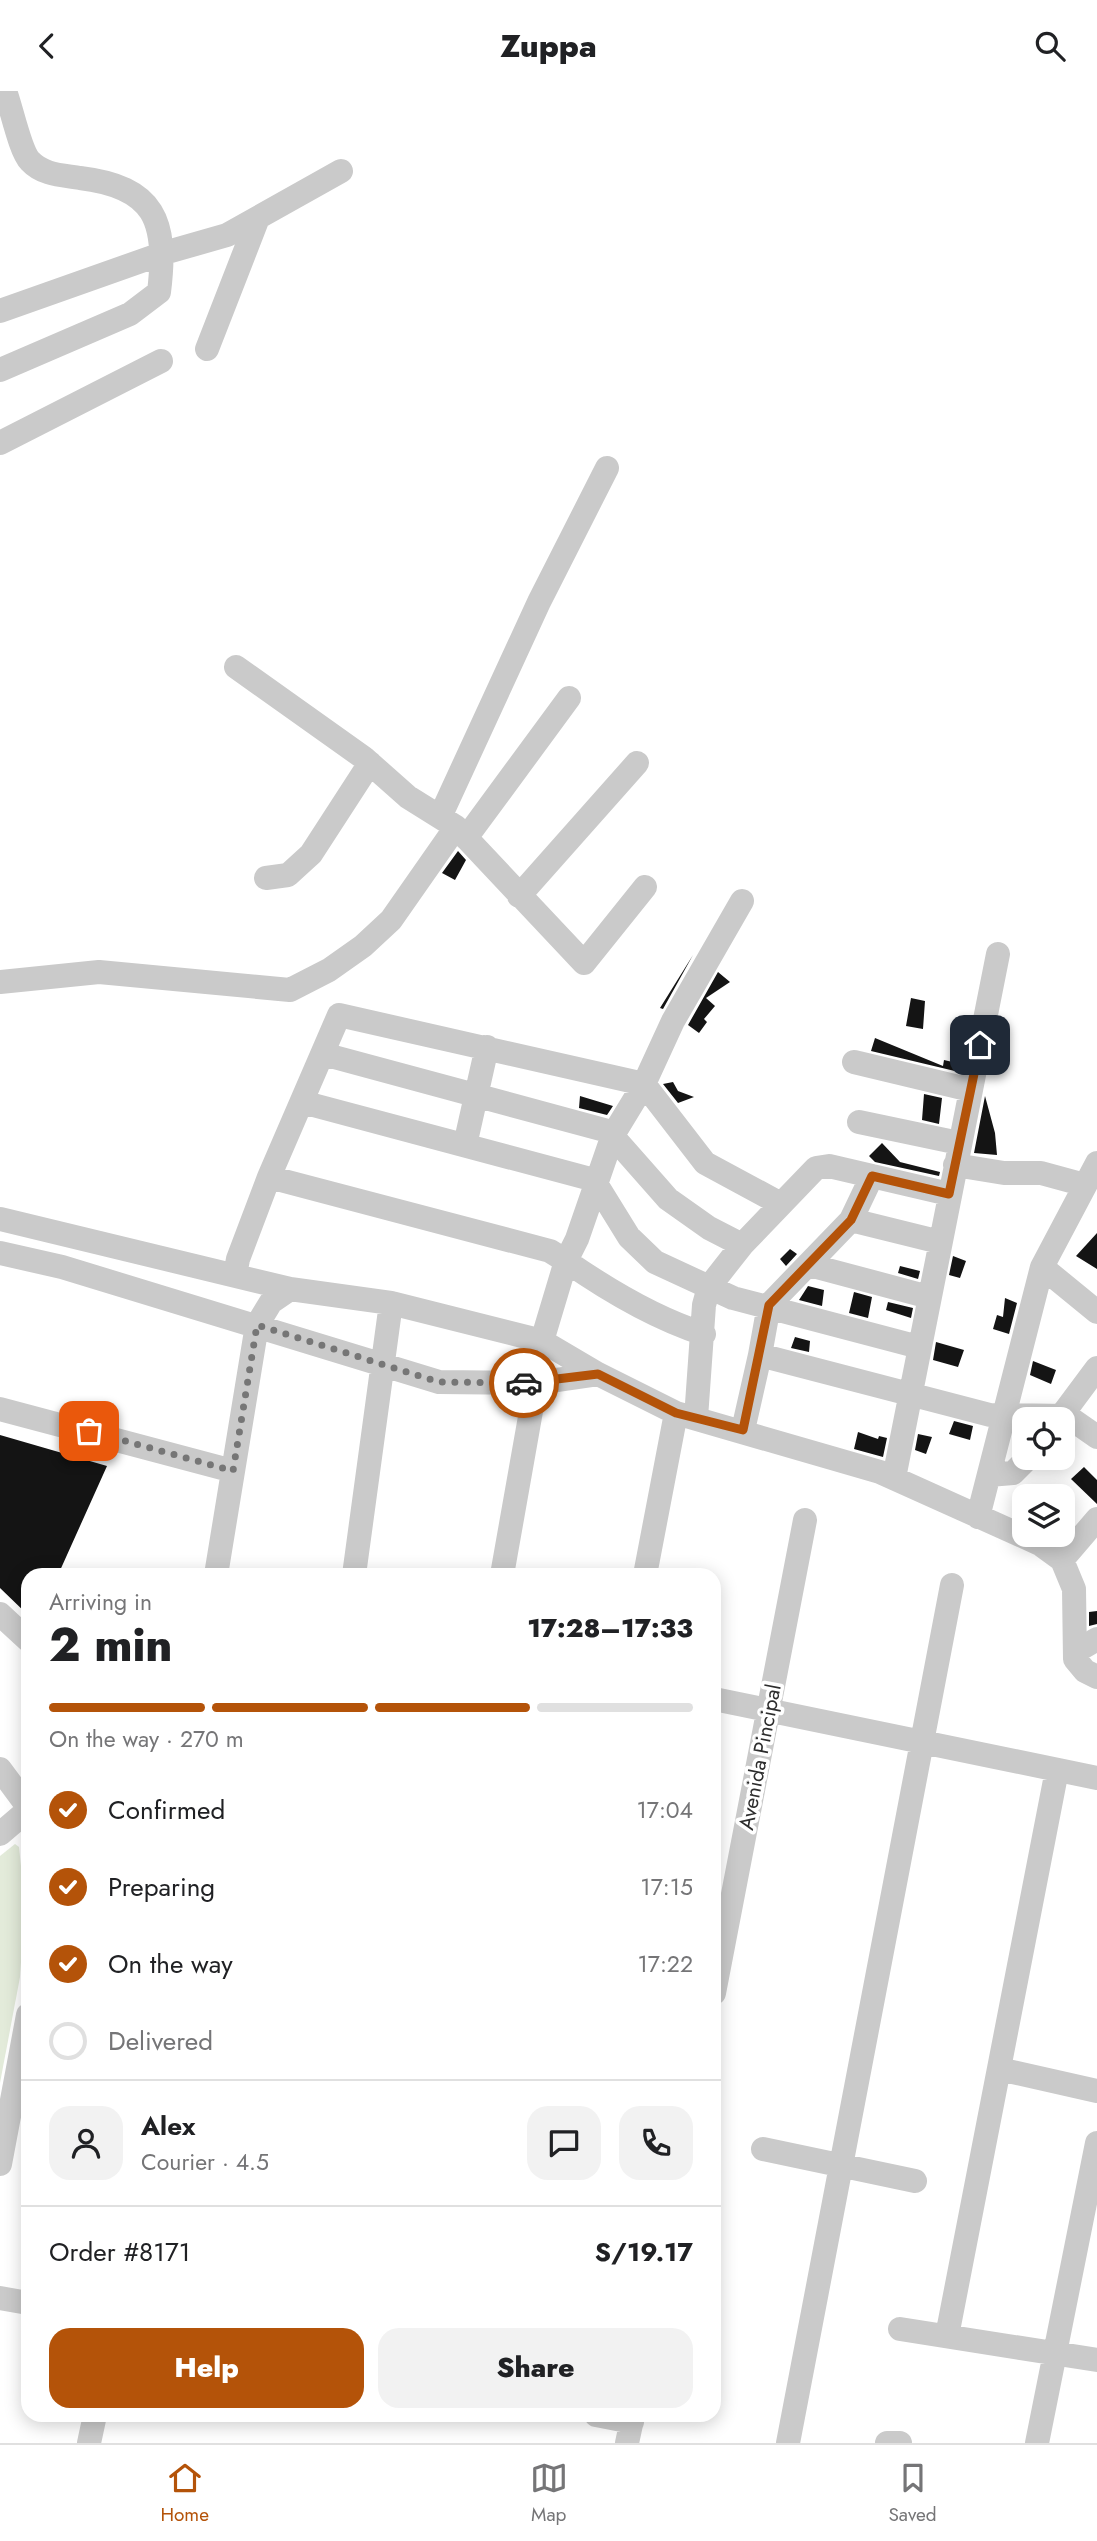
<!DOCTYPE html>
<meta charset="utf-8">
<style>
body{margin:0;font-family:Jost,sans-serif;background:#f2f2f2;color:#202124;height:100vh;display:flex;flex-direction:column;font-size:26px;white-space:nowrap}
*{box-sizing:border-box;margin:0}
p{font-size:23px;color:#757577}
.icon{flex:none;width:38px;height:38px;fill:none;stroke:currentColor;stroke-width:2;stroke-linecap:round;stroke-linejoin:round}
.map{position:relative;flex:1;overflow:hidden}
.sheet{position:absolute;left:21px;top:1477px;width:700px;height:854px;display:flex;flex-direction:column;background:#fff;border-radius:21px;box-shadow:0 4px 18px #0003}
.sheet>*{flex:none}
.tools{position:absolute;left:1012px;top:1316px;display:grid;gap:14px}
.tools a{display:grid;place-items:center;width:63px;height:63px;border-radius:14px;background:#fff;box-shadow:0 4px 18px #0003;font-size:35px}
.pin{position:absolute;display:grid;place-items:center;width:60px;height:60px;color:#fff;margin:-30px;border-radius:14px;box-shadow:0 4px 10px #0006}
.courier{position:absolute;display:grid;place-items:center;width:70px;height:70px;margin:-35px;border:5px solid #b45309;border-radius:50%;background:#fff;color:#222;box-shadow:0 2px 9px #0007}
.headline em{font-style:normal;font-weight:800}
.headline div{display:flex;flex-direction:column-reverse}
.headline{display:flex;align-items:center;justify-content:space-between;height:119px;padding:0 28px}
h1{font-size:46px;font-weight:800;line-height:52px}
.bar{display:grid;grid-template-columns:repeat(4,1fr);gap:10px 7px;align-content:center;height:84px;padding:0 28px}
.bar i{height:9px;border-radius:5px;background:#e0e0e0}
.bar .selected{background:#b45309}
.bar p{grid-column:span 4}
.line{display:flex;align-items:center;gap:18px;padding:0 28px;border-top:2px solid #e0e0e0}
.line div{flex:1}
.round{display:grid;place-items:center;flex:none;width:74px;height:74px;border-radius:21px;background:#f2f2f2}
ol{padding:0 28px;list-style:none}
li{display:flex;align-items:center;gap:21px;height:77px}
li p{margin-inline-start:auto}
li .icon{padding:7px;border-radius:50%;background:#b45309;color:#fff;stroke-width:4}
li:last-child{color:#757577}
li i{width:38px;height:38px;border:4px solid #e0e0e0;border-radius:50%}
.button{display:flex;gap:14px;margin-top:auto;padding:14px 28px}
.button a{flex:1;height:80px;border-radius:21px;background:#b45309;color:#fff;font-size:28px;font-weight:800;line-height:80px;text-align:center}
.button a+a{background:#f2f2f2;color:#202124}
header{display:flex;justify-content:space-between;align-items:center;height:91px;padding:0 28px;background:#fff;font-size:32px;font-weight:800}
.menu{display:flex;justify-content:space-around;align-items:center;height:98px;border-top:2px solid #e0e0e0;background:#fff;font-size:19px;color:#757577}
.menu a{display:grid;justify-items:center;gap:4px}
.menu .selected{color:#b45309}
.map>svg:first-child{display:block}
.green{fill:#e3ebda}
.building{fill:#141414}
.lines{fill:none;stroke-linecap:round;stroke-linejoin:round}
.minor{stroke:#cacaca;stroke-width:24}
.done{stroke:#767676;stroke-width:7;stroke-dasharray:0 12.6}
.route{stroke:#b45309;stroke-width:9}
.labels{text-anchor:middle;stroke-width:7;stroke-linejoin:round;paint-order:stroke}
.street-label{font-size:21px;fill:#2d2d2d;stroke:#fff}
</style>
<header><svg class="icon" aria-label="back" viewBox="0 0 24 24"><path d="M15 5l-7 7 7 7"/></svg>Zuppa<svg class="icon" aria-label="search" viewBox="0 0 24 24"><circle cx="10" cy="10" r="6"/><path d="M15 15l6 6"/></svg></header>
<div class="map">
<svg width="1097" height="2352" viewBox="0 0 1097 2352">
<rect width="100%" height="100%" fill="#fff"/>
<path class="green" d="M15,1753l4,3 6,57 -5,73 -20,106v-227z"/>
<path class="building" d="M458,760l8,9 -11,20 -13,-7z
M693,864l-30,54 -3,-1z
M718,881l12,10 -24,16 9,8 -11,13 3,3 -8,11 -11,-8z
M911,907l14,3 -2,28 -17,-3z
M875,947l68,28 1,-6 17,4 -2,8 -88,-21z
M673,991l5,9 16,6 -16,6 -15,-19z
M924,1003l18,4 -3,26 -17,-4z
M580,1005l33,10 -6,9 -28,-7z
M985,1005l10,37 2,22 -23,-2z
M882,1052l18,19 40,10 -1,4 -64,-14 -6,-6z
M1097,1142v36l-21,-13z
M790,1158l7,5 -11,12 -6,-7z
M953,1165l13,5 -6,17 -11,-3z
M900,1175l20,5 -2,8 -20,-6z
M808,1195l16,4 -2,16 -23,-6z
M854,1201l18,5 -4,21 -19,-5z
M1005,1207l12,5 -8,31 -16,-5 4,-14 6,2z
M888,1211l25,6 -2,10 -25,-8z
M795,1246l15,4 -1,11 -18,-4z
M936,1251l28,8 -6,17 -25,-7z
M1033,1270l23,9 -5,14 -21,-9z
M954,1330l19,5 -3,14 -21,-6z
M858,1341l20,7 1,-3 8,2 -4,19 -29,-8z
M918,1343l14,3 -6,17 -11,-4z
M0,1344l107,31 -49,109h-30v40l-28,-27z
M1084,1376l13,13v24l-26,-25z
M1097,1520v13l-8,2v-14z"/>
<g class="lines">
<path class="minor" d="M0,220l164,-58 63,-18 114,-64
M207,258l51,-131
M0,279l130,-56 29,-22c9,-71 -4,-105 -79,-114 -18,-3 -37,-3 -50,-17 -10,-10 -19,-55 -25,-70
M0,352l161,-82
M236,576l128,91 44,39 48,30 128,136 61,-76
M440,726l99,-215 68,-134
M466,747l103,-140
M266,787l22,-3 23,-21 59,-91
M519,805l118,-133
M0,891l99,-10 191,18 39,-20 34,-24 28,-26 65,-93
M323,963l285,77 60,68 41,29 33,17
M854,971l117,28 -77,388
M971,999l27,-136
M302,1011l285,76 8,4 34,55 26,25 78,36 186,49
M859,1031l100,21
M465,1054l22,-98
M955,1074l49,8h37l44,12
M269,1086l70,-162 305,69 61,79 76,41
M0,1128l290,70 -19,13 -14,23 -41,250
M851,1129l89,22
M0,1162l62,14 377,115 97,1
M809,1174l120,32
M1042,1176l55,45
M235,1184l3,-16 31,-82 281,74 16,10 -24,80
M290,1198l101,14 151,38 56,33 78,39 204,59 160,72 22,16 12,29 1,70 10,12 12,6
M704,1243c-50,-16 -95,-43 -138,-73l11,-22 36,-104 31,-51 29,-63 69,-120
M760,1264l9,-50 82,-85 21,-44
M0,1318l233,62
M696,1327l8,-113 5,-18 33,-42 74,-77 13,-2 120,28
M1059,1328l38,-51
M743,1339l17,-75 230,60 77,1 30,21
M989,1384l24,-2 15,-15
M978,1426l64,-250 55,-104
M1062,1469l35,-41
M354,1484l37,-272
M502,1484l34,-192 62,-9
M645,1484l31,-162
M0,1523l28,26
M1075,1561l22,-13
M714,1608l383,79
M0,1678l28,38
M0,1743l28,-24
M714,1902l91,-473
M999,1978l98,22
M763,2058l152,32
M0,2073l28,-149
M0,2207l28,5
M900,2238l197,31
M947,2245l110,-566
M596,2324l36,7
M89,2352l6,-28
M627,2352l6,-28
M788,2352l164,-858
M887,2352h13
M1037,2352l60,-300"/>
</g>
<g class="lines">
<path class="done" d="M89,1340l144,40 24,-146 182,57 85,1"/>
<path class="route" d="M524,1292l74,-9 78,39 67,17 26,-125 82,-85 21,-44 77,18 31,-149"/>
</g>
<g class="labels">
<g class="street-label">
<text transform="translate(760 1666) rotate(-79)" y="7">Avenida Pincipal</text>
</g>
</g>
</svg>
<div class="tools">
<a><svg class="icon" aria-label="locate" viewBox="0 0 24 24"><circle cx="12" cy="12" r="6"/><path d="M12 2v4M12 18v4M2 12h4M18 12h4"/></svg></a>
<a><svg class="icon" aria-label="layers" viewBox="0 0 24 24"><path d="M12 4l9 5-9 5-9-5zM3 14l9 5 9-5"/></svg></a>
</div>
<div class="pin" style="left:89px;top:1340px;background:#ea580c"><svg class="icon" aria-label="bag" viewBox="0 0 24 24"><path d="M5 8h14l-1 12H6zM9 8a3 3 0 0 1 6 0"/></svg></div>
<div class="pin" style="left:980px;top:954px;background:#1f2937"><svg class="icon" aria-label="home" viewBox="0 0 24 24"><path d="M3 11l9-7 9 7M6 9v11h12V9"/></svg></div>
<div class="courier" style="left:524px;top:1292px"><svg class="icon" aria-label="car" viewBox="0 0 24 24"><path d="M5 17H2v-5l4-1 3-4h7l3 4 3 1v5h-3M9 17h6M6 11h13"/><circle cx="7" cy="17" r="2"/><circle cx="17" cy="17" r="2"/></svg></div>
<section class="sheet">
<div class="headline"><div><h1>2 min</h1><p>Arriving in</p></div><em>17:28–17:33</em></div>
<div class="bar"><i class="selected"></i><i class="selected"></i><i class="selected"></i><i></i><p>On the way · 270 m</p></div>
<ol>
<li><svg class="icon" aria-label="check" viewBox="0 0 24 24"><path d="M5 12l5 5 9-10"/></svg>Confirmed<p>17:04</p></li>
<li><svg class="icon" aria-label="check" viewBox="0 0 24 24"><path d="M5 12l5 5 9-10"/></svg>Preparing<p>17:15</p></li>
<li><svg class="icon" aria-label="check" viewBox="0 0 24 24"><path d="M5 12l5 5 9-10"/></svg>On the way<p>17:22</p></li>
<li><i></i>Delivered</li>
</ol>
<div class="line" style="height:126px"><a class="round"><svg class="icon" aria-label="person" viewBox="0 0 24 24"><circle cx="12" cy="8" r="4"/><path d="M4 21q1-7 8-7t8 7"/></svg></a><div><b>Alex</b><p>Courier · 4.5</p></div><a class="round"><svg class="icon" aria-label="chat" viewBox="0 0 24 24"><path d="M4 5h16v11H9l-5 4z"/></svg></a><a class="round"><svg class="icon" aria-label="phone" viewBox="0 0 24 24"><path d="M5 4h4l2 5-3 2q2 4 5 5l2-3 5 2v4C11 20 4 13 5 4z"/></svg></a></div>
<div class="line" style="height:91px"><div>Order #8171</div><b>S/19.17</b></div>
<div class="button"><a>Help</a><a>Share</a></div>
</section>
</div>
<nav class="menu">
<a class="selected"><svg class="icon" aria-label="home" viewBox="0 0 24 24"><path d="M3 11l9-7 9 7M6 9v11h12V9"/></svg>Home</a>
<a><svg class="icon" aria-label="map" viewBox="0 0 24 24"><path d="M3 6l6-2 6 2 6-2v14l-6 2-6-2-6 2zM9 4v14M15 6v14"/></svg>Map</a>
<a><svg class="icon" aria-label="saved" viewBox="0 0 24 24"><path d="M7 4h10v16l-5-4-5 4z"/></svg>Saved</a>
</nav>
